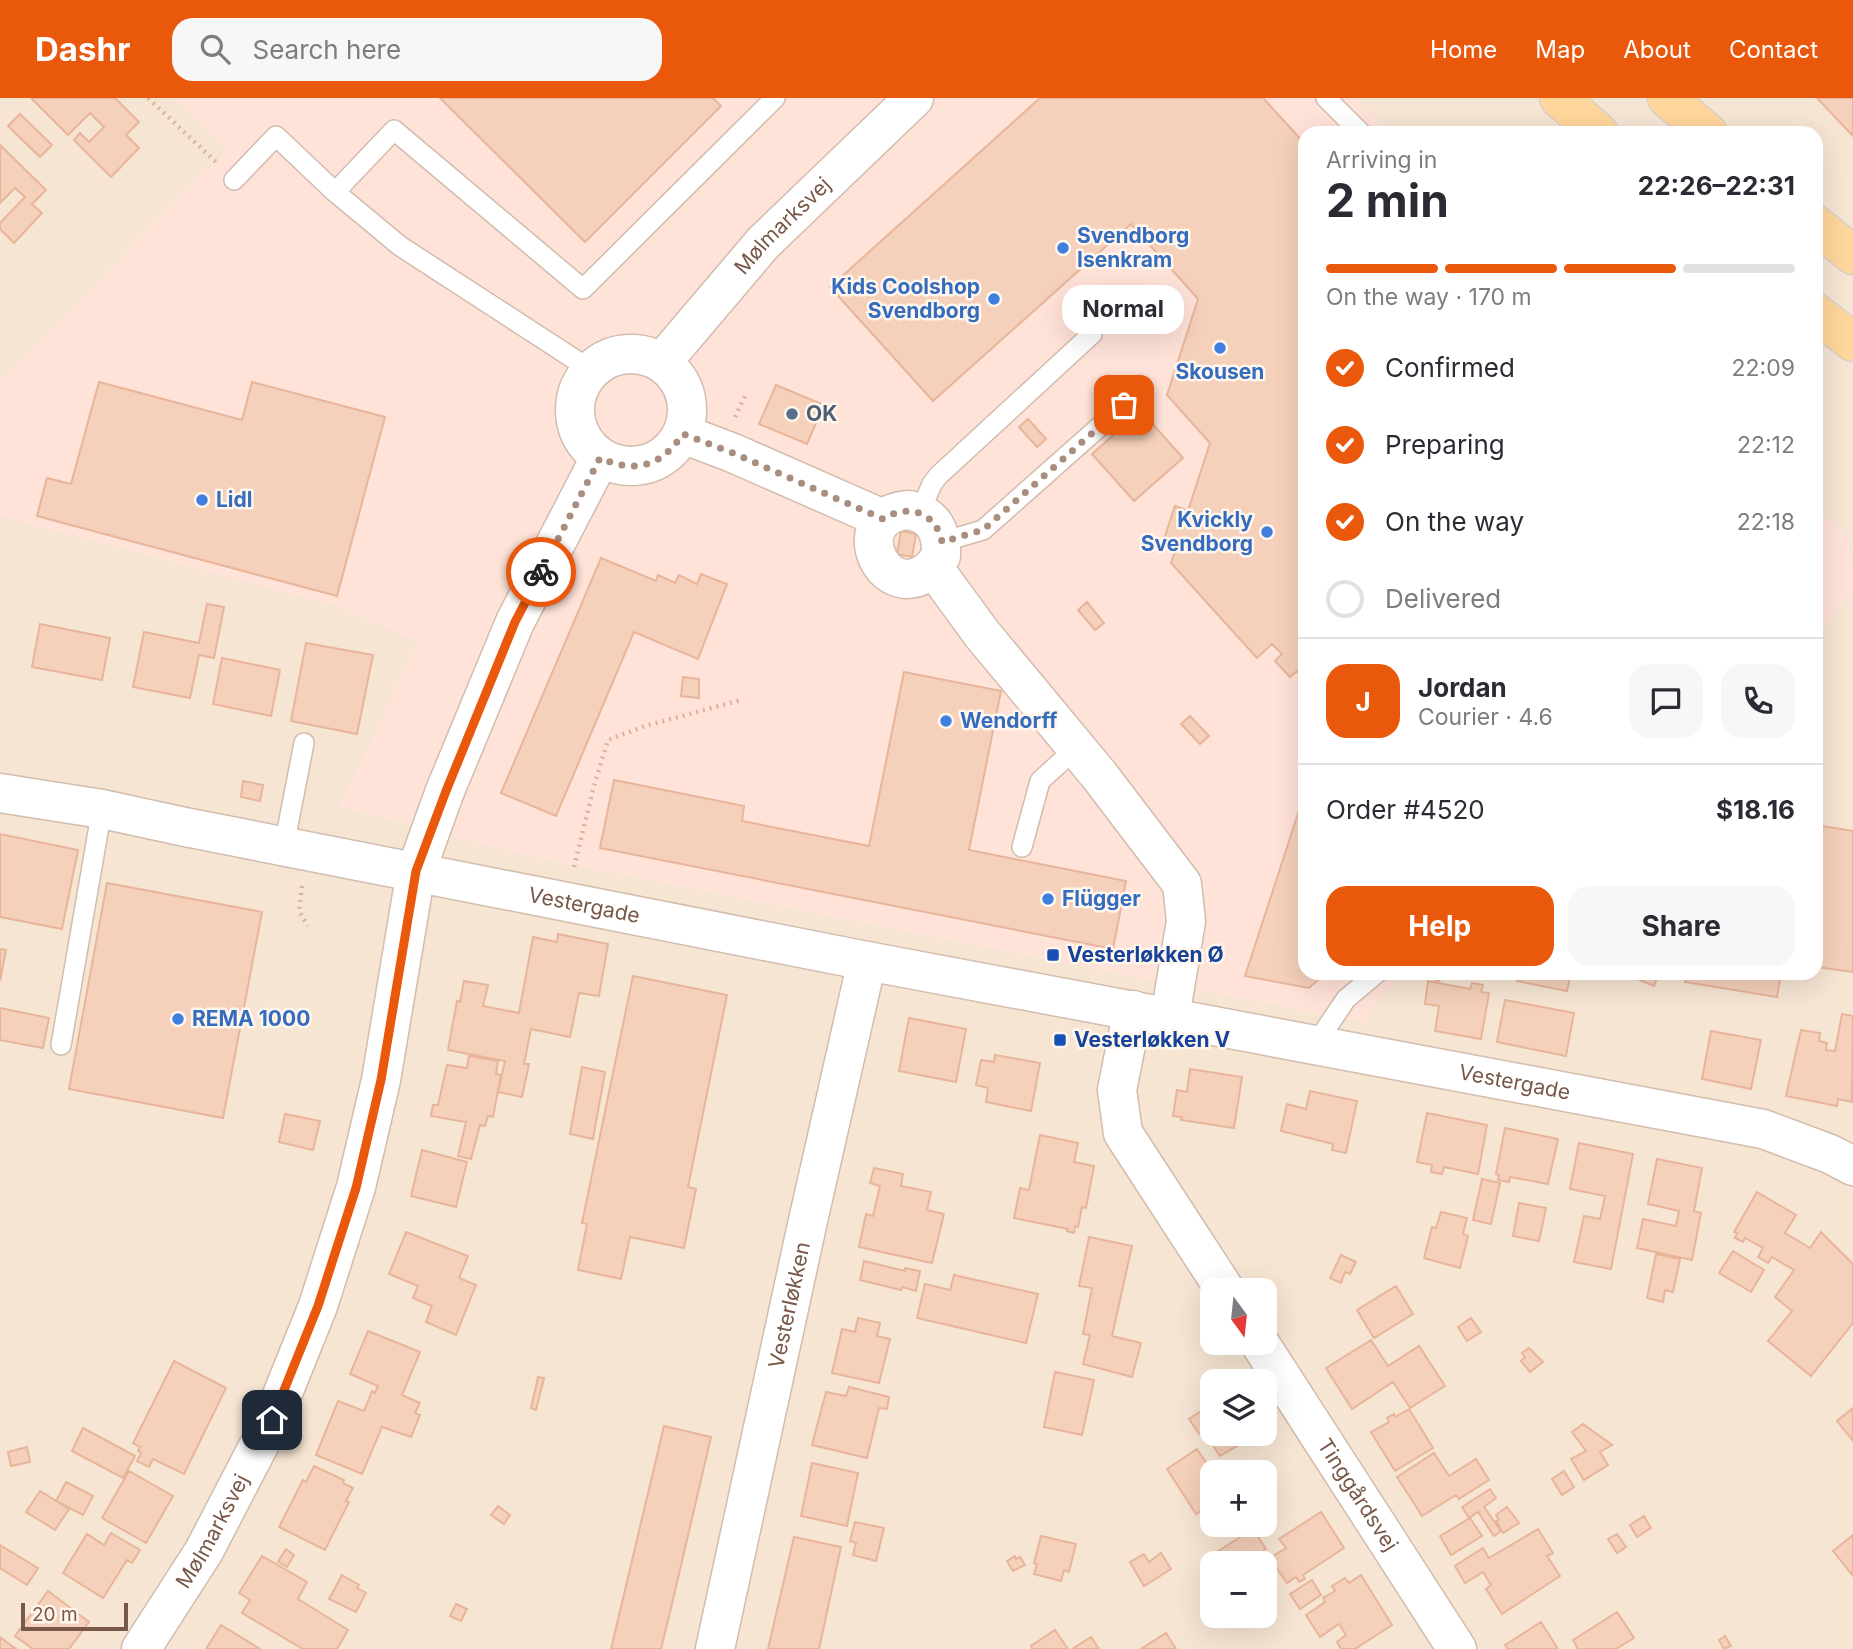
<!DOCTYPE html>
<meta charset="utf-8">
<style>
body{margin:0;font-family:Inter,sans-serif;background:#f7f7f7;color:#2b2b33;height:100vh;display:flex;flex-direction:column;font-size:26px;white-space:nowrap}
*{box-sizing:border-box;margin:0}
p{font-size:23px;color:#7c7c81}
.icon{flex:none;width:38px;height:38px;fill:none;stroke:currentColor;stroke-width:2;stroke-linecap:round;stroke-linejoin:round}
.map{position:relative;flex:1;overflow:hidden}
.sheet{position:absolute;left:1298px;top:28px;width:525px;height:854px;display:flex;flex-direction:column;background:#fff;border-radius:21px;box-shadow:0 7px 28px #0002}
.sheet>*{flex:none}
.needle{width:46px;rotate:165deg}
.tools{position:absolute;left:1200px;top:1180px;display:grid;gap:14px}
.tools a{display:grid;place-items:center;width:77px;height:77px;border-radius:14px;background:#fff;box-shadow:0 7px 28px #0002;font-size:35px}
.scale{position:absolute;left:21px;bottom:18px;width:107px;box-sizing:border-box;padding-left:7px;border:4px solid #785848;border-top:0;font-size:19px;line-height:24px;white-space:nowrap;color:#785848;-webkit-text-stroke:5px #fff7ed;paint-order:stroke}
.pin{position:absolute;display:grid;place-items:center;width:60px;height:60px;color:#fff;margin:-30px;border-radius:14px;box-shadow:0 4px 10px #0006}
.courier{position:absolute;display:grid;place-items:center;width:70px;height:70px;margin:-35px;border:5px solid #ea580c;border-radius:50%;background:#fff;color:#222;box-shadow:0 2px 9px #0007}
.bubble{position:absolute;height:49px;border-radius:21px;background:#fff;box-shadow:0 7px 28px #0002;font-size:23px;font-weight:700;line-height:49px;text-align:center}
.summary em{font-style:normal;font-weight:700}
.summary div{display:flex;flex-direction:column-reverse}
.summary{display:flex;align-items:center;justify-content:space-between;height:119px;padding:0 28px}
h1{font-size:46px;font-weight:700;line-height:52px}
.bar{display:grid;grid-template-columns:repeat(4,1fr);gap:10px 7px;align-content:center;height:84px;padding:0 28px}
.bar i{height:9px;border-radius:5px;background:#e1e1e2}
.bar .active{background:#ea580c}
.bar p{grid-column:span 4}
.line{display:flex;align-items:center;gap:18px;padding:0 28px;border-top:2px solid #e1e1e2}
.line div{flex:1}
.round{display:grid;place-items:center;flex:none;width:74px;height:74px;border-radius:21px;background:#f7f7f7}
ol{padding:0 28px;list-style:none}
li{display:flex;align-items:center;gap:21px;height:77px}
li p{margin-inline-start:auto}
li .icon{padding:7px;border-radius:50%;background:#ea580c;color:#fff;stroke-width:4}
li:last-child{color:#7c7c81}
li i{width:38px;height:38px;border:4px solid #e1e1e2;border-radius:50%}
.action{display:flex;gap:14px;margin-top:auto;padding:14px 28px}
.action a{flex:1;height:80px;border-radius:21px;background:#ea580c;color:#fff;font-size:28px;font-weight:700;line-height:80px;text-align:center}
.action a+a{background:#f7f7f7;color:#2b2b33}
header{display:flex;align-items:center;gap:42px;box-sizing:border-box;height:98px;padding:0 35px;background:#ea580c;color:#fff}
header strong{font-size:33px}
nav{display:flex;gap:38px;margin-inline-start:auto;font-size:24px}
.search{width:490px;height:63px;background:#f7f7f7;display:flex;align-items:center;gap:18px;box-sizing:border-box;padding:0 24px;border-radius:21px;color:#7c7c81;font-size:26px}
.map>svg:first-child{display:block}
.residential{fill:#f6e5d3;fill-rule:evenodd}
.commercial{fill:#ffe2d8}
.building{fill:#f5d0bb;stroke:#e8b59a;stroke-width:2}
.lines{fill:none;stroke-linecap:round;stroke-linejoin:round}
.service-casing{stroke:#d2bcad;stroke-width:22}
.minor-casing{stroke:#d2bcad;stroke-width:41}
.tertiary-casing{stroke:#d2bcad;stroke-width:41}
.primary-casing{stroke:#d9d0cc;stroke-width:41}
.path{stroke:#dab39d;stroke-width:4.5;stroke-dasharray:2 5;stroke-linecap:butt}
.service{stroke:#fff;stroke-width:19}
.minor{stroke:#fff;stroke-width:38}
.tertiary{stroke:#fff;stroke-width:38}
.primary{stroke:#ffd69b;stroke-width:38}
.done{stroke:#a78e7f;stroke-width:7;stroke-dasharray:0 12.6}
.route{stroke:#ea580c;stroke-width:9}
.shop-dot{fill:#3f7fe0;stroke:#fff7ed;stroke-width:2.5}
.service-dot{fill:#5c6f8a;stroke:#fff7ed;stroke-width:2.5}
.transit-dot{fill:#1a4fb4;stroke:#fff7ed;stroke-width:2.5}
.labels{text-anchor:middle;stroke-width:5;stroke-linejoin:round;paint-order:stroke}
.street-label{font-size:21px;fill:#785848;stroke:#fff7ed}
.shop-label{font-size:21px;font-weight:bold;fill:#366cbe;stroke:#fff7ed;text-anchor:start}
.service-label{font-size:21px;font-weight:bold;fill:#4e5e75;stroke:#fff7ed;text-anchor:start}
.transit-label{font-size:21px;font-weight:bold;fill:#164399;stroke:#fff7ed;text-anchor:start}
</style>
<header>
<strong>Dashr</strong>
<div class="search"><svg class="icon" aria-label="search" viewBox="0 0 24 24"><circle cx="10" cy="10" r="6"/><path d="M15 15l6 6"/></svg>Search here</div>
<nav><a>Home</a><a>Map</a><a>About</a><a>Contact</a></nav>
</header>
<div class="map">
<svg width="1853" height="1551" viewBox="0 0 1853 1551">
<rect width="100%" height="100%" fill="#fef3e5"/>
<path class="residential" d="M0,0h1853v1551h-1853zM1306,35h510v840h-510zM1213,1192h52v52h-52zM1213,1283h52v52h-52zM1213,1374h52v52h-52zM1213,1465h52v52h-52z"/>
<path class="commercial" d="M175,0h1178l36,35h-83v840h104l-34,27 -11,23 -837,-167 -189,-49 79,-165 -81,-36 -337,-90v-135l228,-233z
M1817,412l29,24 7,34v23l-36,43z"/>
<path class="building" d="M34,0h81l24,24 -13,13 13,13 -28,29 -37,-37 6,-7 9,9 15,-15 -14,-14 -22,22 -36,-36z
M440,0h273l8,8 -136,136z
M1040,0h223l43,47v536l-9,-10 -7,6 -15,-16 7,-7 -10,-10 -15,14 -86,-95 8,-23 -5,-1 -1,3 -9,-3 11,-33 9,3 -1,3 4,2 23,-71 -43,-48 31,-96 -67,-75 -198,177 -103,-114z
M1817,0h36v38z
M20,16l32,31 -12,12 -32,-31z
M0,47l46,45 -14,14 10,9 -28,30 -14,-14v-6l25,-26 -10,-9 -15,15z
M99,284l143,38 10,-38 133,35 -48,179 -300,-80 10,-38 24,6z
M776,287l48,20 -17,39 -48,-20z
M1141,313l42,47 -49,43 -42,-47z
M1028,321l18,20 -9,8 -18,-20z
M901,433l15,3 -4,23 -15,-3z
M601,460l55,23 2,-6 17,8 4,-8 18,9 4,-10 26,10 -29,75 -64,-27 -78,184 -55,-23z
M1087,504l17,21 -9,7 -17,-20z
M207,506l17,3 -10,51 -15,-3 -9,43 -57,-11 11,-55 55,11z
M40,526l70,14 -8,42 -70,-13z
M306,545l67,12 -16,79 -66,-13z
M222,560l58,12 -9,46 -58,-12z
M904,574l97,19 -32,159 157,31 -13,68 -513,-101 14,-68 130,26 -2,15 127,25z
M683,579l16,2v19l-18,-2z
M1190,618l19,20 -9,8 -19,-20z
M243,683l20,4 -3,16 -19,-4z
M1306,691v184h20l-17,15 -64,-12z
M1816,727l37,6v141l-37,-5z
M0,736l78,16 -16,79 -62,-12z
M107,785l155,29 -39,206 -154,-29z
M558,836l50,10 -9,52 -20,-3 -9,44 -39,-8 -7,35h5l-7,33 -24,-5 7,-31 -57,-11 9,-49 3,1 4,-21 24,4 -5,21 36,7 14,-76 24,5z
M0,851l6,1 -6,31z
M1429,875h19l-11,9z
M1519,875h52l-4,18 -50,-10z
M1623,875h36l-5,13z
M1687,875h94l-4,24 -92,-15z
M633,878l94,19 -39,192 8,2 -12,59 -54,-11 -9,42 -43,-9 9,-46 -5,-1z
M1428,883l42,8 2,-6 11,2 -2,7 8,1 -8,46 -46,-8 4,-25 -14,-2z
M1505,902l69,13 -8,43 -69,-14z
M0,910l49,10 -6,30 -43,-8z
M1842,916l11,2 -1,86 -14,-3 -1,7 -51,-10 15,-66 19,3 -1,8 8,2 -1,7 9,1z
M909,920l57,11 -10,53 -57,-11z
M1711,933l50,9 -10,49 -49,-10z
M995,957l45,8 -9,48 -45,-9 2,-14 -12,-3 5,-25 13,2z
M469,958l29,5 -2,13 5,1 -8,42 -5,-1 -3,10 -5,-1 -9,34 -13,-3 8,-34 -35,-6 2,-11h5l9,-40 20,3z
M582,969l23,5 -12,67 -23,-5z
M1190,971l52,8 -8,51 -53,-8 1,-3 -9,-1 4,-26 10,2z
M1310,993l47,10 -11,52 -14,-3 1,-6 -52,-13 6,-27 19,5z
M1427,1015l60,12 -9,49 -34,-7 -2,7 -11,-2 1,-7 -15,-3z
M285,1016l35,7 -7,29 -34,-8z
M1505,1030l53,11 -10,45 -38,-7 -1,5 -11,-2 1,-5 -3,-1z
M1040,1037l38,8 -4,19 20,4 -8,42 -4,-1 -4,20 -3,-1 -1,7 -7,-2 1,-2 -54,-11 6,-30 9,2z
M1579,1045l54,11 -22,115 -37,-7 10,-46 16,3 5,-23 -35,-7z
M422,1052l45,12 -11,45 -45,-11z
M1657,1061l45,9 -8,43 7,2 -9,47 -55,-12 6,-29 33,7 3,-15 -31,-7z
M874,1070l29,6 -2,12 30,6 -4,18 17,4 -12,49 -73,-16 7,-33 7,2 7,-30 -10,-3z
M1482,1081l18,4 -9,41 -18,-4z
M1757,1094l39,23 -11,18 25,15 11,-16 32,32v59l-42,53 -43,-35 24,-30 -17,-14 19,-27 -22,-13 -4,6 -10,-6 5,-9 -18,-10 -2,4 -8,-4 2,-5 -3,-1z
M1519,1105l27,5 -7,33 -26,-5z
M1441,1114l26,6 -4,16 5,2 -8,32 -36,-10 8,-31 4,1z
M406,1134l62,24 -9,22 17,7 -20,50 -30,-13 6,-16 -19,-8 5,-12 -29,-12z
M1089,1139l43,9 -20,90 29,7 -9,34 -49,-13 7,-29 -7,-1 9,-46 -13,-2z
M1733,1153l31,19 -13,22 -32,-19z
M1656,1156l24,5 -7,33 -8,-2 -2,12 -16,-4z
M1341,1157l15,7 -6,12 -5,-2 -4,11 -11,-5z
M864,1163l41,10v-3l15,3 -4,20 -14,-4 -1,3 -41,-10z
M954,1177l84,19 -12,49 -109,-25 8,-34 25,6z
M1396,1188l17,28 -39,24 -17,-28z
M858,1220l22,5 -3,13 13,3 -11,44 -47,-10 10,-44 13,3z
M1471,1220l10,14 -14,9 -9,-14z
M368,1233l52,21 -18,43 18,8 -5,10 5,2 -9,22 -29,-10 -20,47 -46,-19 22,-54 26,10 8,-20 3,2 3,-7 -28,-12z
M1371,1242l17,26 31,-20 26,40 -35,22 -17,-26 -41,27 -26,-41z
M1529,1250l14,14 -13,10 -9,-11 4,-4 -3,-4z
M174,1263l52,27 -42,86 -31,-15 -4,8 -12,-6 4,-8 -3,-2 2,-4 -7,-4z
M1055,1274l39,8 -12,55 -38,-8z
M538,1279l6,1 -8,32 -5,-2z
M849,1289l40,10 -2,12 -8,-1 -12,50 -55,-13 14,-53 20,4z
M1265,1303l10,16 -10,6z
M1213,1305v22l-14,9 -10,-15z
M1853,1310v33l-16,-20z
M1409,1311l24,39 -38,23 -24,-39 18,-10 -2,-4 7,-4 1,3z
M1583,1326l29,21 -12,7 8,13 -24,15 -13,-21 15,-8 -14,-19z
M664,1328l47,11 -39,167 -11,45h-50z
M83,1330l52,28 -12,22 -51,-27z
M1215,1335h35l-10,6 2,4 -22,13 -12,-18z
M27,1349l3,15 -19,4 -3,-14z
M1197,1351l16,24v30l-17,11 -29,-45z
M1434,1355l15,23 27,-17 13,21 -30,19 -3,-4 -34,21 -25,-39z
M812,1365l46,10 -11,53 -46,-10z
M314,1368l30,14 -1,3 10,5 -7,13 3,1 -24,48 -46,-23 24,-47 3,2z
M129,1373l44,25 -27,47 -44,-25z
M1564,1373l10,16 -12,8 -10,-16z
M66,1384l27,14 -10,19 -27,-14z
M1490,1391l6,9 -12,9 17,24 -7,5 -16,-24 -9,6 -7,-11z
M40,1393l29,18 -14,21 -29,-18z
M498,1408l12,9 -6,9 -13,-9z
M1507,1409l12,16 -16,10 -7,-12 3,-1 -3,-5z
M1321,1414l23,36 -41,27 2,4 -6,3 -3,-5 -9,6 -17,-25 16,-10 -7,-9z
M1644,1418l7,12 -14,9 -7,-12z
M1470,1420l12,18 -31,19 -11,-19z
M855,1424l29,6 -8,33 -23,-6 3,-12 -6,-2z
M1253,1431l13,20 -22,14h-23l-6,-10z
M1538,1431l15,24 -6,3 13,20 -58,38 -16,-25 5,-4 -8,-13 -18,11 -10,-17 28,-18 6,10z
M111,1435l29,17 -8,13 -5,-3 -24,38 -40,-25 24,-39 17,11z
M1617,1436l9,13 -9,6 -9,-14z
M1853,1437v41l-20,-25z
M1041,1438l35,8 -7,28 -5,-2 -3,11 -27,-7 3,-10 -3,-1z
M794,1439l47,10 -22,102h-51z
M0,1447l38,23 -11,17 -27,-17z
M286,1451l8,6 -7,12 -9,-5z
M1161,1455l10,16 -27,17 -14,-24 14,-8 5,8z
M262,1458l45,26 -9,17 50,31 -11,19h-34l-61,-36 8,-13 -11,-7z
M1015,1458l1,3 4,-2 5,8 -12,6 -6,-10z
M342,1477l17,10 -2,3 9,5 -10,19 -27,-13z
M1361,1477l31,50 -37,24h-14l-4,-7 9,-7 -7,-11 -19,13 -14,-22 19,-13 -2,-4 12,-7 -3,-5 13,-8 4,5z
M1312,1482l9,15 -21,14 -10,-15z
M48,1493l41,31 -20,27h-36l-18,-13z
M456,1506l11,5 -6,12 -11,-5z
M1617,1514l17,26 -18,11h-38l-5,-9z
M1541,1524l17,27h-50l-3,-4z
M221,1527l39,24h-54z
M1055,1532l13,19h-36l-1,-3z
M1166,1535l10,16h-35z
M1725,1538l6,10 -7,3 -5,-9z
M0,1539l16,12h-16z
M1091,1539l8,12h-27z"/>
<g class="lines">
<defs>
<path id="service" d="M1326,0l35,35
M234,82l42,-44 59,56 65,54 191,124
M335,94l59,-62 189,159 192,-191
M920,414l12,-28 6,-8 154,-142
M942,444l41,-12 141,-125
M284,748l20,-103
M1022,749l18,-66 35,-32
M61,947l41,-236
M1315,947l31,-46 31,-26"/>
<g id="minor">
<path d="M683,336l50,19 150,66"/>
<path d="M909,412c25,5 33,21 32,46 -4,5 -8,12 -14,16 -45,32 -84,-57 -18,-62z"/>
<path d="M933,469l49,67 117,141 83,109 4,37 -16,96"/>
<path d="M1133,912l-16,80 6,43 102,157"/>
<path id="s1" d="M1259,1244l198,307"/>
<path id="s2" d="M715,1551l92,-424 60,-264"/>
</g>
<g id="tertiary">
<circle cx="631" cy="312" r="56"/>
<path id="s3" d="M662,264l101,-119 151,-145"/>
<path id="s4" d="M0,695l102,16 83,18 682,134 896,168 67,25 23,12"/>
<path id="s5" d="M141,1551l63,-98 68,-131 46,-114 38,-119 25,-107 35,-209 29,-80 70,-169 85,-164"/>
</g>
<path id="primary" d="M1559,0l40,35
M1667,0l41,35
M1816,127l37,30
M1816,215l37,29"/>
</defs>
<use href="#service" class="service-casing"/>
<use href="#minor" class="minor-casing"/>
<use href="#tertiary" class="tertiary-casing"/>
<use href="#primary" class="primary-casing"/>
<path class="path" d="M148,0l68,64
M735,319l10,-21
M574,769l20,-81 14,-46 37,-14 96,-26
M302,788l-3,25 9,15"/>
<use href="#service" class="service"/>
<use href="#minor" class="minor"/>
<use href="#tertiary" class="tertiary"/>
<use href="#primary" class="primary"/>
</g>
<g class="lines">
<path class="done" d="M541,474l59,-114c37,16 61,8 83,-24l50,19 150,66c25,-16 53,-7 59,23l41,-12 141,-125"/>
<path class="route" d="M272,1322l46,-114 38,-118 25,-108 35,-209 30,-80 69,-169 26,-50"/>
</g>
<g class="shop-dot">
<circle cx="1063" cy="150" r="7"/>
<circle cx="994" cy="201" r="7"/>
<circle cx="1220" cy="250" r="7"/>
<circle cx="202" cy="402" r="7"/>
<circle cx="1267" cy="434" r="7"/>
<circle cx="946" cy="623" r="7"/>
<circle cx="1048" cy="801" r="7"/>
<circle cx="178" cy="921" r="7"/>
</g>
<circle class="service-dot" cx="792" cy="316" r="7"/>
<g class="transit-dot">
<rect x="1046" y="850" width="14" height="14" rx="3.5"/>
<rect x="1053" y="935" width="14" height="14" rx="3.5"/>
</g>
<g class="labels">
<g class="street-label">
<text dy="7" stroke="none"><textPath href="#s3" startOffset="182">Mølmarksvej</textPath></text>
<text dy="7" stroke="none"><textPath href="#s4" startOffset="595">Vestergade</textPath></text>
<text dy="7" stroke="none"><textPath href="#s4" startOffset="1542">Vestergade</textPath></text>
<text dy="7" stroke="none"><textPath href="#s2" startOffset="352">Vesterløkken</textPath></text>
<text dy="7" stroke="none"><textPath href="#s1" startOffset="182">Tinggårdsvej</textPath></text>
<text dy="7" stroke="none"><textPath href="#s5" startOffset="138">Mølmarksvej</textPath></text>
</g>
<g class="shop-label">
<text x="1077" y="145">Svendborg<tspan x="1077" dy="24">Isenkram</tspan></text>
<text x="980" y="196" text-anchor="end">Kids Coolshop<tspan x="980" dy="24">Svendborg</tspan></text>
<text x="1220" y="281" text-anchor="middle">Skousen</text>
<text x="216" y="409">Lidl</text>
<text x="1253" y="429" text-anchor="end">Kvickly<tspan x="1253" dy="24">Svendborg</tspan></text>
<text x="960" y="630">Wendorff</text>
<text x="1062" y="808">Flügger</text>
<text x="192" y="928">REMA 1000</text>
</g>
<g class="service-label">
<text x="806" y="323">OK</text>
</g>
<g class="transit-label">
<text x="1067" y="864">Vesterløkken Ø</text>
<text x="1074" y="949">Vesterløkken V</text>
</g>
</g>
</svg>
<div class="tools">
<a><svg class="needle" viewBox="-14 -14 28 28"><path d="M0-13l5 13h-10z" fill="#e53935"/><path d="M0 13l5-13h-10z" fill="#7c7c81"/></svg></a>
<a><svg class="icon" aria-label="layers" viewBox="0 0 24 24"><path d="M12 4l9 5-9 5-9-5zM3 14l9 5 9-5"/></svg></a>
<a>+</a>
<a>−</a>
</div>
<div class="scale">20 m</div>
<div class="pin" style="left:1124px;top:307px;background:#ea580c"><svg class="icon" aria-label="bag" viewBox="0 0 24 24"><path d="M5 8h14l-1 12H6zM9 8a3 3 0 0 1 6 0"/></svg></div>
<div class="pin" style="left:272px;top:1322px;background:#1f2937"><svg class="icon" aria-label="home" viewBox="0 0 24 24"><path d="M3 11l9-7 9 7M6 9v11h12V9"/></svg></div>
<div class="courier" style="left:541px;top:474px"><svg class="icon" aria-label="bike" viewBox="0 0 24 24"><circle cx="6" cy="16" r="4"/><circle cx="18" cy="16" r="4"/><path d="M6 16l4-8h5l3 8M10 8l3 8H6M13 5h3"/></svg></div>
<div class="bubble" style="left:1062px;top:187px;width:122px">Normal</div>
<section class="sheet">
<div class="summary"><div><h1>2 min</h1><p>Arriving in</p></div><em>22:26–22:31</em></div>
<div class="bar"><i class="active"></i><i class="active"></i><i class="active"></i><i></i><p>On the way · 170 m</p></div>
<ol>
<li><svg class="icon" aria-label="check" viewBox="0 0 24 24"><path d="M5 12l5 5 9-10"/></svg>Confirmed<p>22:09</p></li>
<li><svg class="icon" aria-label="check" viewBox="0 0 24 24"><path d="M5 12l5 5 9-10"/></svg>Preparing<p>22:12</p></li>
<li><svg class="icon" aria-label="check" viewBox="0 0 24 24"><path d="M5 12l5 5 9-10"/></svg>On the way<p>22:18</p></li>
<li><i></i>Delivered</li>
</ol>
<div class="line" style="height:126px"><b class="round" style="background:#ea580c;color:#fff">J</b><div><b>Jordan</b><p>Courier · 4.6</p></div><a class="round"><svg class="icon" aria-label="chat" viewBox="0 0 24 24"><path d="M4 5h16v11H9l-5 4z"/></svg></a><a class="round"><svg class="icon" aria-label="phone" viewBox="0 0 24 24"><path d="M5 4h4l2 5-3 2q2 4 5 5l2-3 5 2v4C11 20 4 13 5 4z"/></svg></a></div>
<div class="line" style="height:91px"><div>Order #4520</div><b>$18.16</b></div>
<div class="action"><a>Help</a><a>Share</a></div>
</section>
</div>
